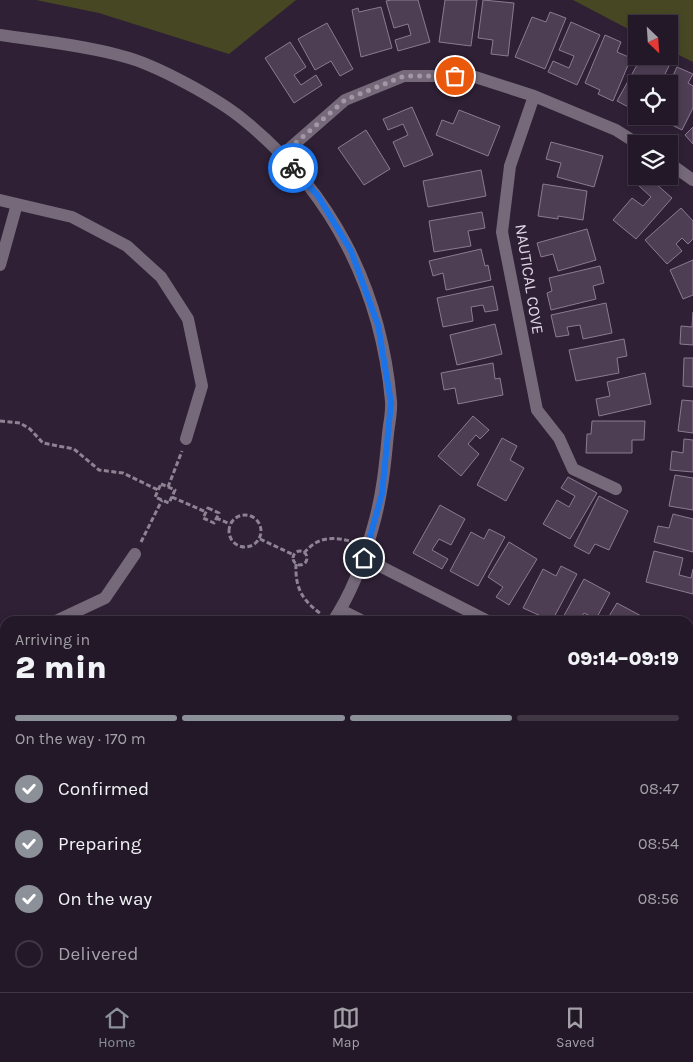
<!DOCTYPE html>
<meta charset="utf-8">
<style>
body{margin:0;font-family:Karla,sans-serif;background:#2b2130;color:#f1f3f6;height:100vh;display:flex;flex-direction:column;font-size:19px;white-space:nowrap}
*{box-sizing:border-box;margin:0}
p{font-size:16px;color:#a3a0a8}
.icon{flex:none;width:28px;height:28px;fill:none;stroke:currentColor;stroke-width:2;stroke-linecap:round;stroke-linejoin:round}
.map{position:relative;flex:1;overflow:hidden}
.panel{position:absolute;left:0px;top:616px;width:694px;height:376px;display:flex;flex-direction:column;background:#231828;border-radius:15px 15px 0 0;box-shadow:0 2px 8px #0003,0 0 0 1px #403745}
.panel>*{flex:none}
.needle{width:32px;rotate:155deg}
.tools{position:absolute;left:628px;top:15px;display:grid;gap:10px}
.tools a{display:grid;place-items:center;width:50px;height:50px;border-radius:0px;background:#231828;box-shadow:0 2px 8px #0003,0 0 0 1px #403745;font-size:25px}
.pin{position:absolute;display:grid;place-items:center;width:42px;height:42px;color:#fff;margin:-21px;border:2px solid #fff;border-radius:50%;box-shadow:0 1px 5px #0007}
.courier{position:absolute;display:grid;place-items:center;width:50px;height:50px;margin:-25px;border:4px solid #1a73e8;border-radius:50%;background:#fff;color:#222;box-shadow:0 1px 6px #0007}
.summary em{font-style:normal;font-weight:800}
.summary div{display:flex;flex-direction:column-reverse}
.summary{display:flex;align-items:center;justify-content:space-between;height:85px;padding:0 15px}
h1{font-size:32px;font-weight:800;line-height:38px}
.bar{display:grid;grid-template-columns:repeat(4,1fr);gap:8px 5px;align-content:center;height:60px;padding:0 15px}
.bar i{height:6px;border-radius:4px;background:#403745}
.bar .current{background:#8c9099}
.bar p{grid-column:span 4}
ol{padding:0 15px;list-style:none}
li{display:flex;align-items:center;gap:15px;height:55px}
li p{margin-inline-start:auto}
li .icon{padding:5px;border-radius:50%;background:#8c9099;color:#fff;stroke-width:4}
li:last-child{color:#a3a0a8}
li i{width:28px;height:28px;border:2px solid #403745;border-radius:50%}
.dock{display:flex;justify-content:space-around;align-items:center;height:70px;border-top:1px solid #403745;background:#231828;font-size:14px;color:#a3a0a8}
.dock a{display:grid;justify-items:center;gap:2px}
.dock .current{color:#8c9099}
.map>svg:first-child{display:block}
.green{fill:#474823}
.building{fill:#4e3e54;stroke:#8c7a93}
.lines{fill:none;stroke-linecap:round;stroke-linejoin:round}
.path{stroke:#8e8293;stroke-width:3;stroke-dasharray:5 2.5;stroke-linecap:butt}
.minor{stroke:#766a7a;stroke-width:12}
.done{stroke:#a397a7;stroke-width:5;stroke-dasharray:0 9}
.route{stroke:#1a73e8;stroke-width:6}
.labels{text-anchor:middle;stroke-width:5;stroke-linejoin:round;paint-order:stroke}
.street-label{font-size:16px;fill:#e1d7e5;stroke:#2f2035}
</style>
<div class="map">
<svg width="693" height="992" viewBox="0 0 693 992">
<rect width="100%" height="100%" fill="#2f2035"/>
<path class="green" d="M36,0h260l-67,54 -130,-41z
M573,0h120v62l-24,-12v-26h-33v9z"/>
<path class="building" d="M391,0h27l12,42 -32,9 -3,-11 16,-5 -3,-11 -14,4 -8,-27z
M445,0h32l-6,46 -32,-4z
M483,0l31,3 -6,53 -17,-2 2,-14 -15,-2z
M381,7l11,41 -31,9 -9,-47 6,-2 1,4z
M550,12l16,6 -21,51 -30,-12 17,-40 14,5z
M571,22l29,13 -23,50 -29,-13 5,-11 16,7 5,-12 -15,-6z
M327,23l26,46 -13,7 -9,-15 -16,9 -17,-31z
M605,35l16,7 -4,10 14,6 -18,43 -15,-7 2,-4 -15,-7z
M290,42l16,25 -12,8 7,10 15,-10 6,10 -28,18 -29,-45z
M642,56h9l18,10 -9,18h-24v27l-19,-10z
M677,67l16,7 -5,9 5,3v22l-11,22 -28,-14h15v-32z
M412,107l21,48 -29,12 -11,-25 15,-7 -5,-11 -15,6 -5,-11z
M459,110l41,16 -12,30 -52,-21 6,-15 11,4z
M693,127v17l-8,-9z
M366,130l24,39 -26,16 -26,-37z
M551,142l52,14 -9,31 -37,-10 4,-14 -15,-4z
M481,170l5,26 -58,11 -5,-26z
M647,176l25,22 -36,41 -23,-19 19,-22 11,8 8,-9 -13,-12z
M543,184l44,7 -4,29 -25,-4v3l-20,-3z
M681,208l12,13v18l-5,5 -6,-6 -6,6 6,7 -15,13 -22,-24z
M482,212l3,16 -17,3 3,15 -37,6 -5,-31z
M587,229l9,31 -38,11 -5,-17 -12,3 -4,-14z
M481,249l4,17 3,-1 3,15 -45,10 -3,-17 -10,3 -4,-15z
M693,260v35l-10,4 -13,-29z
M600,266l4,17 -11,3 3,13 -45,11 -4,-17 5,-2 -3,-13z
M493,286l5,24 -13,2 -2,-7 -12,2 2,14 -30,6 -6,-29z
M606,303l6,30 -29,6 -3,-14 -13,2 2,8 -13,2 -5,-22z
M693,312v33l-13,-1 1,-18 11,1z
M495,324l7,30 -45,11 -7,-30z
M624,339l3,17 -10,2 2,15 -43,8 -7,-31z
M684,358h9v29l-10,-1z
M493,363l2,16 5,-1 3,17 -45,9 -3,-16 -11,2 -3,-17z
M645,373l6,31 -52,12 -3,-17 14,-3 -3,-14z
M682,400l11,1v32l-15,-2z
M473,416l16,14 -9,9 -4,-4 -8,9 11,10 -18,22 -23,-20z
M592,421h53l-1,19h-12v13h-46l1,-19h4z
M502,438l15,8 -7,14 14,8 -18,33 -29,-16z
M684,439l9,1v32l-23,-2 2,-19 11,2z
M675,475l18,3v32l-24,-4z
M568,477l29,16 -27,46 -27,-15 14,-24 12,7 6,-11 -14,-8z
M599,496l29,15 -19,39 -14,-6 -6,10 -15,-8z
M440,505l25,14 -14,26 -12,-6 -7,11 16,9 -6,10 -29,-16z
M673,514l20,5v33l-39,-10 4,-16 11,2z
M489,529l16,8 -27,49 -28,-15 21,-39 13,7z
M509,542l28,17 -28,46 -13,-8 7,-10 -15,-10z
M654,551l29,7 -4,17 12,3 2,-9v25l-47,-12z
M561,566l16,8 -25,47 -29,-13 20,-39 13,7z
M584,579l26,14 -14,26 -12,-6 -5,8h-18z
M617,603l28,15 -2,3h-37z
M0,909h5l-4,45h-1z
M689,914l4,3v30l-4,7z
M66,988h45v4h-45z
M188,988h46v4h-46z
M305,988h47v4h-48z
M474,988h53l-2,4h-50l-3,-2z
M593,988h12l8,4h-23z"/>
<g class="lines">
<path class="path" d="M0,421l20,2 10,6 13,14 31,6 25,21 24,3 35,17
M161,484l14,6 -6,13 -14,-6z
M168,487l14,-36
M172,497l34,15
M208,508l11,5 -5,10 -11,-5z
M229 531a16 16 0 1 1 32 0a16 16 0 1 1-32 0Z
M216,518l14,6
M260,539l34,16
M141,542l21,-42
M293 558a7 7 0 1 1 14 0a7 7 0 1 1-14 0Z
M304,553c15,-18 30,-16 51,-11
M296,564c-1,24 6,36 25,50"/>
<path class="minor" d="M0,35c40,6 82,10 122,21 33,8 97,43 123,65 87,71 136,168 146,280 1,11 -2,22 -3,33 -3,32 -6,62 -15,93 -9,33 -21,66 -40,94
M534,96l-24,70 -8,66 35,178 22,28 14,31 43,20
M282,155l63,-55 59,-24h68l62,20 82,34 22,14
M669,163l24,17
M0,200l72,17 55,29 34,31 27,42 14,67 -16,53
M0,265l17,-61
M364,558l124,63
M341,610l22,11
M56,621l49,-23 30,-44
M0,633h5
M689,677l4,-10
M689,724l4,2
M689,787l4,2
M0,793h5
M0,980l5,2
M19,988l6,4
M658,988l10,4
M265,992l1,-4
M549,992l2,-4"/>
</g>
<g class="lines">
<path class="done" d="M293,168l-11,-13 63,-55 59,-24h51"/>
<path class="route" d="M293,168l25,28 33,55 27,74 13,78 -9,91 -18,64"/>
</g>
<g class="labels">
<g class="street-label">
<text transform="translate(530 279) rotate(81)" y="6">NAUTICAL COVE</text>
</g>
</g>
</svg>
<div class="tools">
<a><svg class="needle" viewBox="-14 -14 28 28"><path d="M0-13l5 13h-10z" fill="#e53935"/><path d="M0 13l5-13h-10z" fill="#a3a0a8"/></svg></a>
<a><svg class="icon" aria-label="locate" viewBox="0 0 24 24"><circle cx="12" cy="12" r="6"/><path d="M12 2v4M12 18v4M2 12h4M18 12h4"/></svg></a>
<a><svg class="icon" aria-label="layers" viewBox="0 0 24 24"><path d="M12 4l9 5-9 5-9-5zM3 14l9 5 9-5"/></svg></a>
</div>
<div class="pin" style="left:455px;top:76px;background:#ea580c"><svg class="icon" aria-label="bag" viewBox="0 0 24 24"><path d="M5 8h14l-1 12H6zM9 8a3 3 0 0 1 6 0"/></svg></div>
<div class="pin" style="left:364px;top:558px;background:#1f2937"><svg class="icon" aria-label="home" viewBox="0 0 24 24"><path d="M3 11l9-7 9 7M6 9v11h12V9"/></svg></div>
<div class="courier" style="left:293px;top:168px"><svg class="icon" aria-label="bike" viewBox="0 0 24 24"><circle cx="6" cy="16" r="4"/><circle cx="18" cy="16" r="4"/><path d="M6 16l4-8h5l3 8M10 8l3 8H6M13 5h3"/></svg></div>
<section class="panel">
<div class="summary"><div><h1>2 min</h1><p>Arriving in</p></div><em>09:14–09:19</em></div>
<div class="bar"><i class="current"></i><i class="current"></i><i class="current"></i><i></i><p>On the way · 170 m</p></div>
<ol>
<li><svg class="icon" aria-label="check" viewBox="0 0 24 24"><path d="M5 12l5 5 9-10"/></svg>Confirmed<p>08:47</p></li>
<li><svg class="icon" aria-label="check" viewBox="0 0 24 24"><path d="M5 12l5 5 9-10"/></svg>Preparing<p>08:54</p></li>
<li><svg class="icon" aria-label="check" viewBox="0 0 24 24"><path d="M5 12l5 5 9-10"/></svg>On the way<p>08:56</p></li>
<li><i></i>Delivered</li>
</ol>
</section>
</div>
<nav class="dock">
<a class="current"><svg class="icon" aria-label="home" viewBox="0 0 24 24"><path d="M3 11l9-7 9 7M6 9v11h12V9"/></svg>Home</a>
<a><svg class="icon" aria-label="map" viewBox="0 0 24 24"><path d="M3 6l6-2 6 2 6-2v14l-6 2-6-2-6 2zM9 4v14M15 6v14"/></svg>Map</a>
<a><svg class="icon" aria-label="saved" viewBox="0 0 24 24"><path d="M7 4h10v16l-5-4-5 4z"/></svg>Saved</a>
</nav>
